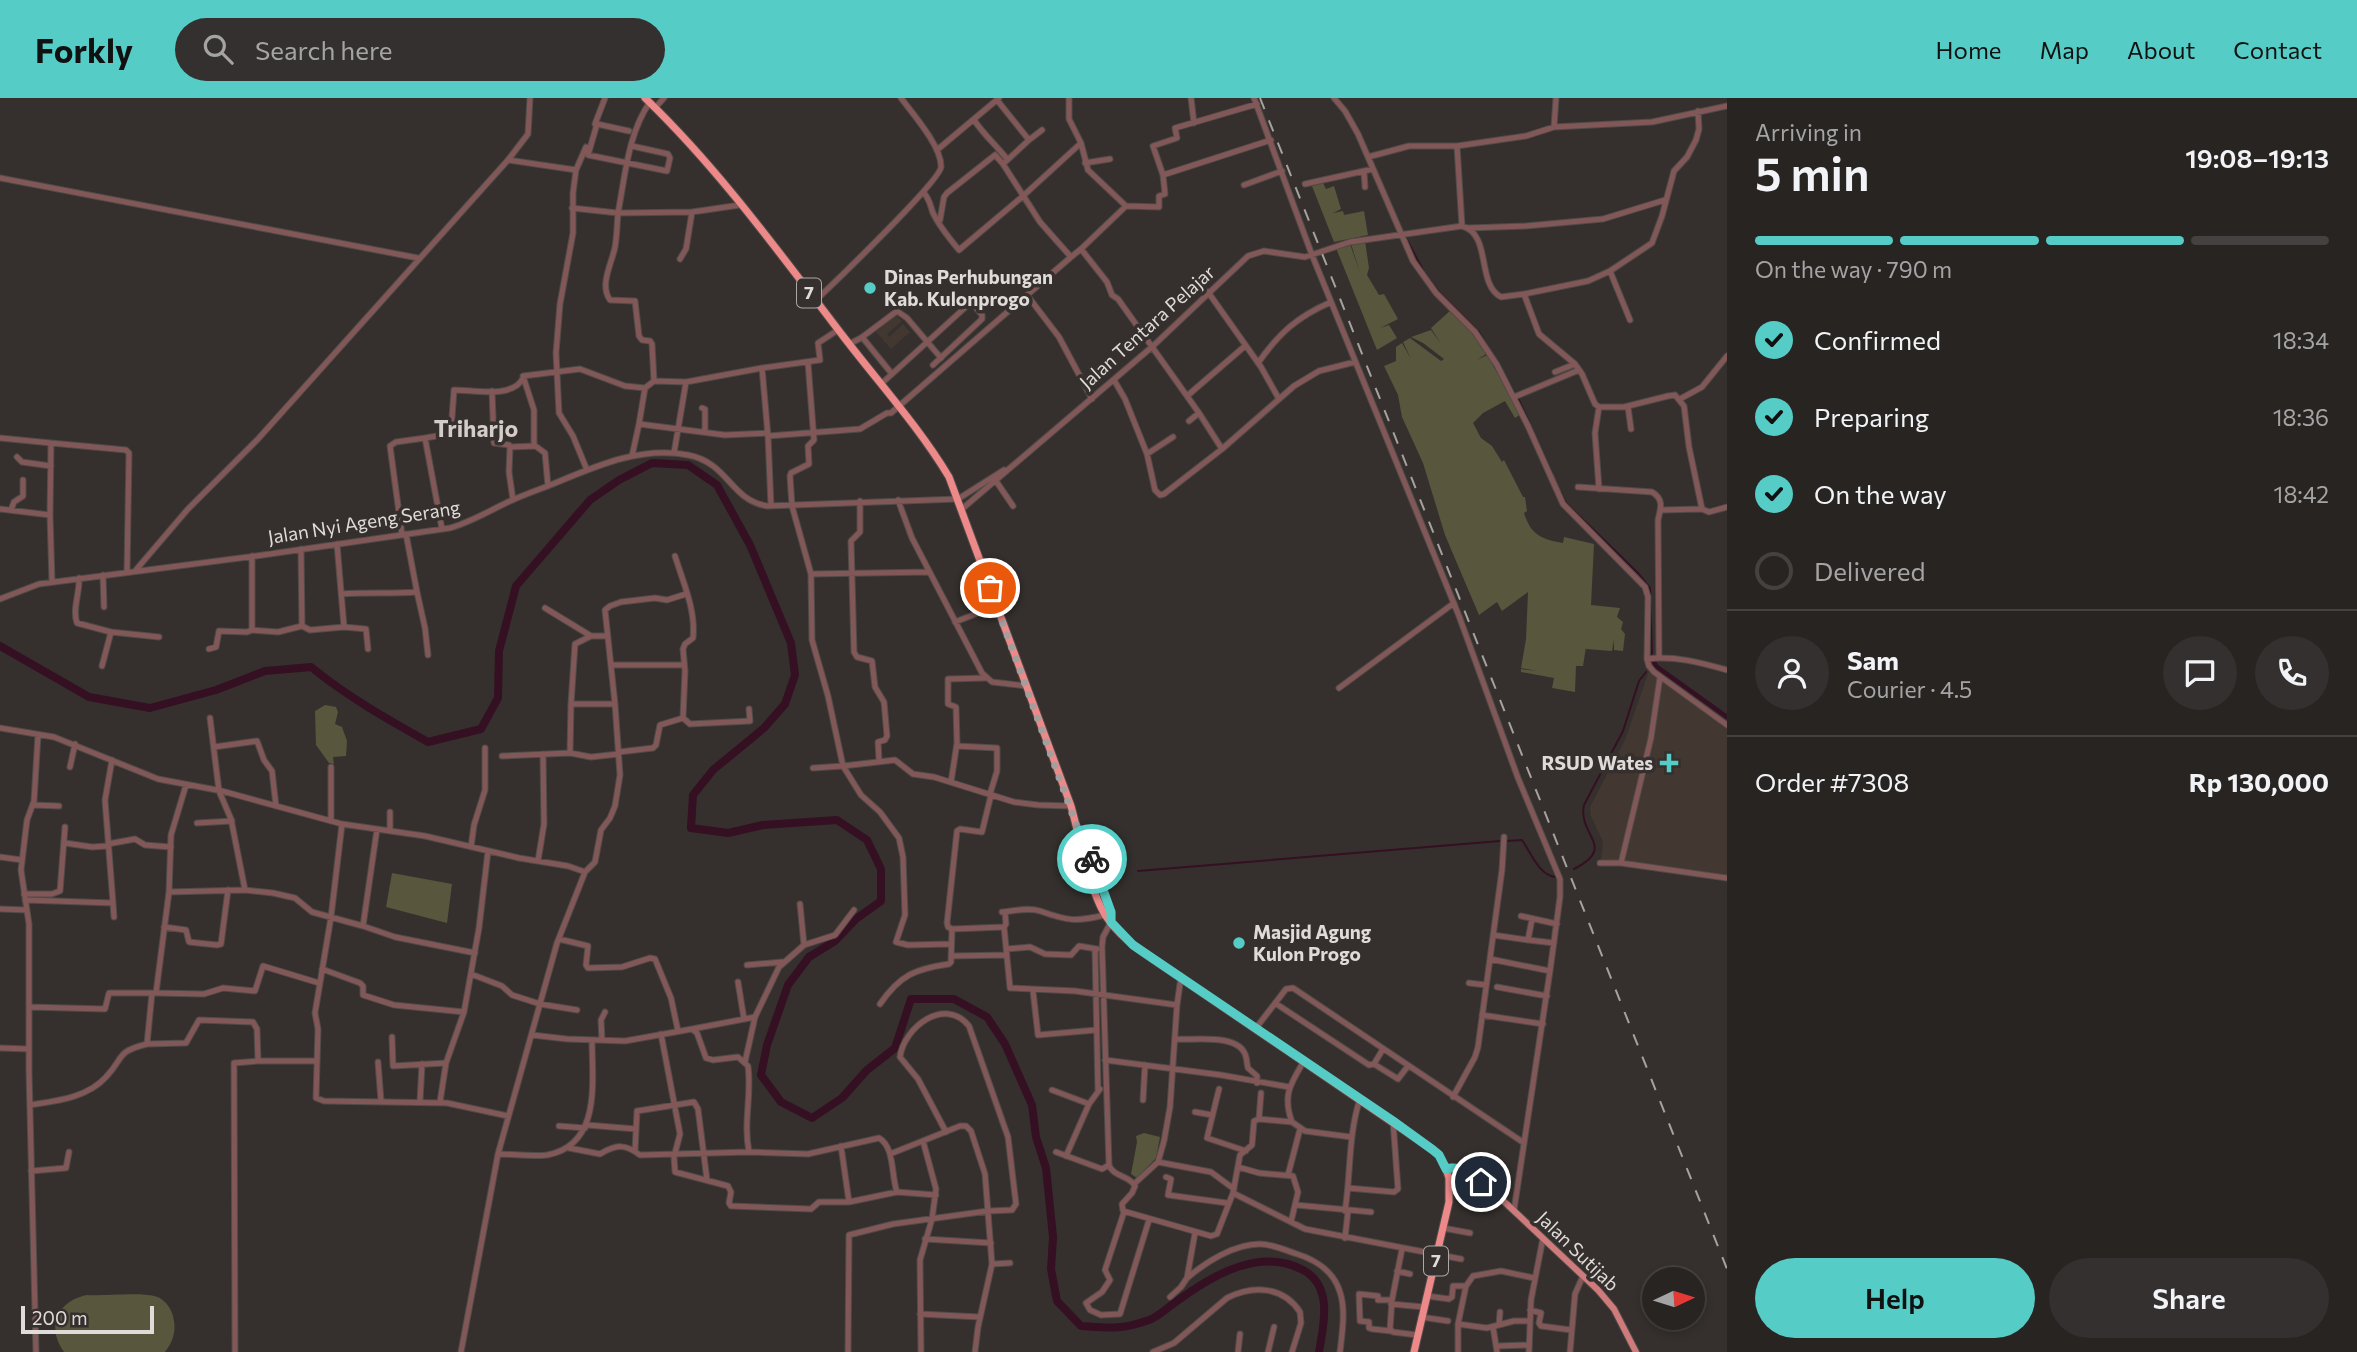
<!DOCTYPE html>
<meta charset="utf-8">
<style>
body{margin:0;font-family:Commissioner,sans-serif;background:#34302f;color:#f1f3f6;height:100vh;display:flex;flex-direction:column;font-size:26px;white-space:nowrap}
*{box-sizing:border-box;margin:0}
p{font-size:23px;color:#a5a4a5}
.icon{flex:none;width:38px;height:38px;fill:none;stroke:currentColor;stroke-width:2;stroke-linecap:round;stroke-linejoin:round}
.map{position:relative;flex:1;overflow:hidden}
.details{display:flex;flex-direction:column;background:#282422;width:630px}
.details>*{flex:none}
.needle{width:46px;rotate:86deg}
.controls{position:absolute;left:1642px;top:1169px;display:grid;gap:14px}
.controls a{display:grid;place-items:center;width:63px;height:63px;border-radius:50%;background:#282422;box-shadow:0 4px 10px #0003,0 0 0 2px #444140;font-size:35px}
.scale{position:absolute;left:21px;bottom:18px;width:133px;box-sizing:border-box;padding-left:7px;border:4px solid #dfdbd9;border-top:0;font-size:19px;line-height:24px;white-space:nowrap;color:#dfdbd9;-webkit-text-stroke:5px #35302d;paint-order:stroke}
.pin{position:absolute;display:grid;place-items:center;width:60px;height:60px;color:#fff;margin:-30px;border:4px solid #fff;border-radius:50%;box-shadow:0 2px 7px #0007}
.courier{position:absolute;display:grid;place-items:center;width:70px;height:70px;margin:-35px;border:5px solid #55cdc6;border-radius:50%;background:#fff;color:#222;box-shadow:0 2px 9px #0007}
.headline em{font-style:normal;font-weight:600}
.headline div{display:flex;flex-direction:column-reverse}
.headline{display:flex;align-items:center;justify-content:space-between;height:119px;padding:0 28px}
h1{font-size:46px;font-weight:600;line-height:52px}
.bar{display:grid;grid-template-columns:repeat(4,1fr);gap:10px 7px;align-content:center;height:84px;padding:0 28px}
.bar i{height:9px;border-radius:5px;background:#444140}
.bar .current{background:#55cdc6}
.bar p{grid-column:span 4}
.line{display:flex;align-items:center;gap:18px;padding:0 28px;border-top:2px solid #444140}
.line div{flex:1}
.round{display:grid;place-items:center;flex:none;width:74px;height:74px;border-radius:37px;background:#34302f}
ol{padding:0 28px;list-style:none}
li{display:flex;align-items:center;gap:21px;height:77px}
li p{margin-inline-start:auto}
li .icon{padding:7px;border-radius:50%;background:#55cdc6;color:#111;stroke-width:4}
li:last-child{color:#a5a4a5}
li i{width:38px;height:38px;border:4px solid #444140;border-radius:50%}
.button{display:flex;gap:14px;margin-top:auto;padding:14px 28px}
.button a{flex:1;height:80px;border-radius:42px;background:#55cdc6;color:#111;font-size:28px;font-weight:600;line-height:80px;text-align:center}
.button a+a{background:#34302f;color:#f1f3f6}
header{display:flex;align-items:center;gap:42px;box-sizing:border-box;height:98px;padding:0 35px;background:#55cdc6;color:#111}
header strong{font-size:33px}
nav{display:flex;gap:38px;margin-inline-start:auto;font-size:24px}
.search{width:490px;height:63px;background:#34302f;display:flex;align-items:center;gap:18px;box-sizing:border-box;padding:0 24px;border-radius:38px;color:#a5a4a5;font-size:26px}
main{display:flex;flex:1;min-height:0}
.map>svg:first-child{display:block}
.built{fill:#423731}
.green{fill:#58563d}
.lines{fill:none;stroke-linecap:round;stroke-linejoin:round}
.stream{stroke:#351022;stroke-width:2}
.canal{stroke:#351022;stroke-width:4.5}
.river{stroke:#351022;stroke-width:8}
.minor-casing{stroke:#504b49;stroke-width:7}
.major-casing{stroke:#504b49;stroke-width:8}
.highway-casing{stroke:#504b49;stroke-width:9}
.minor{stroke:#815857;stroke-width:5}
.major{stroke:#cf7b7b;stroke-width:6}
.highway{stroke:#ed8989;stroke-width:7}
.rail{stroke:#a6a29f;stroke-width:2;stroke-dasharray:12 12;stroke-linecap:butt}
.done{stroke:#a49f9d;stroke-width:7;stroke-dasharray:0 12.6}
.route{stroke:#55cdc6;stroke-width:9}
.poi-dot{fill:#55cdc6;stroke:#35302d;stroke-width:2.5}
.labels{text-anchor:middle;stroke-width:7;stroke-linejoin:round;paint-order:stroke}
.shield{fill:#35302d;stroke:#aca8a5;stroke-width:2}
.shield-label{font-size:18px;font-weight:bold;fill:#dfdbd9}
.poi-label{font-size:19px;font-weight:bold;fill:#dfdbd9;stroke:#35302d;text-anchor:start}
.street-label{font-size:19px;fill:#dfdbd9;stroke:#35302d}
.quarter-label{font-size:23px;font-weight:bold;fill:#d3ccc8;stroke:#35302d}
</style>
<header>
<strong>Forkly</strong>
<div class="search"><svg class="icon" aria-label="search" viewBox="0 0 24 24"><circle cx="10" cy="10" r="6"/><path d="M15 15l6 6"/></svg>Search here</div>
<nav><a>Home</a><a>Map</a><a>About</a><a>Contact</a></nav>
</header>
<main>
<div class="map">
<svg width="1727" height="1254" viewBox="0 0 1727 1254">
<rect width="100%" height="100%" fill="#35302d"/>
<path class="built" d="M895,216l7,7 -15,13 2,3 14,-13 7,8 -19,17 -15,-17z
M1650,570l77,59v151l-126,-17 2,-19 -12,-26 -1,-9 35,-67z"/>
<path class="green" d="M1323,85l3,6 8,-3 7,23 -8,4 10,-2 1,4 20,-4 4,24 -34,7 -22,-56z
M1365,143l4,27 -2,7 12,20 5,-1 14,25 -18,9 9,-3 8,13 -20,12 -41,-102 14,-4 10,29 -9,-29z
M1451,212l15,14 20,30 -9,6 10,-5 34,59 -6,4 -10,-17 -22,12 -10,10 8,15 11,8 10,16 2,-2 19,37h2l2,14 -3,2c7,22 17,26 39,30l1,-6 30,7 -3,61 29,3 -3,9 6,5 -2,7 4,5 -2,17 -9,-1v-10l-2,11 -26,-2v-2l-3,19h-7l-1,26 -23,-4 2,-10 -33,-6v-3l16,2 -16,-3 5,-29 2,-47 -26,19 -5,-9 -18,13 -34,-80 -22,-72 -21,-46 -4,-22 -14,-29 12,-5v-14l6,-4 9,16 -8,-17 7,-4 31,23 3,-2 -21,-16 -12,-6 20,-7 10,14 -10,-16z
M325,607l11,2 2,5 -3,12 7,3 5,14 -1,15 -13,1 1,7 -5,-1 -13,-18 -1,-34z
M392,775l60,11 -5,39 -61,-16z
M1144,1035l16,4 -4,21 -19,20 -6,-4 6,-32 -1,-6z
M87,1197c16,1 54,-3 67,1 11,2 19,14 20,25 2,12 -2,22 -9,31h-101c-18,-25 -7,-51 23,-57z"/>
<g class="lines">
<path class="stream" d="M1405,138l19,36 15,20 40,40 36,62
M1518,300l34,75
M1560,393l6,12 73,71 11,14 2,66
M1507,743l15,-1c9,13 17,35 33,37
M1574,771c44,-22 3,-34 10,-64l39,-74 16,-50 7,-9
M1138,773l362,-30"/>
<path class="canal" d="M1653,562l3,6 71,51"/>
<path class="river" d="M0,548l89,51 61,11 66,-18 49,-19 46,-4c37,30 76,52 117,75l53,-13 17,-31 1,-47 17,-65 74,-86 29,-20 33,-17 36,2 29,20 33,60 41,98 4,32 -10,29 -21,24 -51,42 -20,25 -2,33 37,5 35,-8 74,-5 30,20 14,29v32l-25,18 -21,22 -26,16 -21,28 -21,60 -6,30 20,27 31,16 30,-20 25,-28 28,-22 16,-49h43l33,18 18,27 27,61 4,32 10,31 7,69 -2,32 6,32 24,25c29,2 40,4 68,-6 11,-4 21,-15 31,-21 36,-26 81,-51 123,-29 30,16 21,54 16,82"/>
<defs>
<path id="minor" d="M1191,0l3,25
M1254,0l58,157 147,361 59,162 42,101v18l-10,74 -36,239
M1334,0l11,13 13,23 55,127 23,32 39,39 22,33 31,61 35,78 82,83 3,10 -1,62c26,-4 55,4 80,11
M997,2l32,40 -26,24 37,58 31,35 10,-8 26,33 5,13 6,4 81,114 23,36
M650,4c-22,31 -25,75 -32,111l74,-1 48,-7
M655,10l9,-10
M974,22c10,15 22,25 33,39
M595,26l10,-26
M1554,29l2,-29
M629,33l-32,-7 -9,31 79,16 3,-13 -2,-4 -36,-8
M1029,42l13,-10
M1081,45l7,27 38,36
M937,52l62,-52
M1368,59l41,-11h48
M508,62l68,10 10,-23
M1085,65l25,-4
M576,72l-3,23v40l-13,71 -4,49 3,60 14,23 14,34
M1364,74l1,15
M1163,77l108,-35
M0,80l418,80
M1305,86l68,-15
M1244,87l38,-14
M924,95c6,7 6,12 9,20 6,13 16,25 26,37l64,-54 58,-53 -12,-24v-21
M572,110l46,5c-1,11 -1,23 -3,34 -3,16 -16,38 -5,53l25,1 4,35 3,4 8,1 2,3 2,37
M940,122l4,-23 3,-4 48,-38 8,9
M1462,128l-5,-80 69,-10 28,-9 98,-5 75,-16
M1468,130l58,-2 77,-7 62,-19
M1081,151l45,-43 33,1v-11l6,-2 -2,-19 -10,-29 24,-8 -2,-10 82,-24
M1071,159l-44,38 32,42 33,62
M680,161l6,-10 6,-37
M1610,173l20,49
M1208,194l53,75 18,32
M1524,196l64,-13 22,-10 42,-28 10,-27 12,-45 13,-14 9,-17 3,-11 -1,-18
M816,202c17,-16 124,-119 125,-133 1,-20 -28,-53 -40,-69
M862,239l30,37
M849,246l12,-6 36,-27 10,7 34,40
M808,265l6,77 -6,6 1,18 -18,9 -1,3 2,30 19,68 1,66 16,56 15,70 52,-6 18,14 21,3 80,25 24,3 33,1
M1258,265c21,-30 39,-46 73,-61
M1555,274l20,-8
M1114,282l11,19 22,55 26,-17
M686,284l76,-14
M881,286l88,-80h4l9,11v4l-49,46
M492,293l2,52 15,2 1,2 -1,25 4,28
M1187,298l58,-50
M1514,299l65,-27
M1680,301l22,-12 25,-31
M1628,309l3,22
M702,310l3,1v22
M1189,323l10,-8
M639,326l6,-36 9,-7 32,1 -12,71
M768,338l92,-7 27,-16h4l136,-118
M0,340l51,5 -1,72 2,67
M51,345l75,7 3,3 -2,119
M510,349l25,-1
M1147,356l8,36 5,5 4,-1 58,-45 72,-63 25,-15 36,-9
M632,358l7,-32 86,11 43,-2
M17,359l5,5 29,4
M996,383l17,25
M548,388l-3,-33 -11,-8v-35l-11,-34 57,-7 45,17 20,2
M1578,389l74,5c12,7 9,16 6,28l1,137
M1599,391l-4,-56 4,-26
M898,402l14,38 70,135 10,9 35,4
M860,403v31l-9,9 3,111 3,5 15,4 3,26 9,15 3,34 -2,4 -7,2 1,18
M771,408l-3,-70 -6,-68 58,-8 -2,-17 20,-13
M0,411l50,6
M962,411l191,-163 95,-90 16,-5 41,6 45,-15 112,-16c30,8 14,58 39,71l23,-3 15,40 36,30 7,10 13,30 4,3h25l44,-11 7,-1 9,11 5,41 13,62 7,3 18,-5
M11,412l3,-8 9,-6v-16
M1662,412l40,-1
M442,431l-17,-91 23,-4 3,-3 3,-41c20,0 59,9 69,-12
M402,437l-12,-89 6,-4 29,-4
M301,451l1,77 8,4 34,-3 -7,-83
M135,473l53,-62 70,-70 250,-279 20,-26 2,-36
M811,476l118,-2
M103,477l1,32
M79,480c1,15 -7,31 -2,45l34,9 48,5
M417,494l8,36 3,27
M342,496c25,-2 50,0 75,-2l-11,-58
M0,501l39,-15 217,-28 194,-28c21,-6 39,-17 58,-26 15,-7 30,-12 45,-18 43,-18 87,-38 135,-29 41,8 42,45 79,51l191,-7 46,-29
M545,510l46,28
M955,524l41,-16
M344,529l22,2 2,20
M252,532l26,2 24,-6
M607,538h-16l-16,8 -4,60h44
M209,551l7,-2 3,-16 28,1 5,-2v-74
M1647,561l2,7 5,6 73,53
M612,567h72
M102,568l9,-34
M1339,590l115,-85
M210,620l9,73 12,28 14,71
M683,620l7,6 60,-3 -1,-12
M0,630l54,9 104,42 64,12 120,33 83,12 94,22 49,8 17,6 -28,71 -59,211 -37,198
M957,648l40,2v23l-7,23
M214,649l43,-6 7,19 8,11 4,35
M619,654l34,-4 3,-3 4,-20 23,-7 2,-47 -2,-22 2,-5 8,-6c3,-28 -10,-56 -18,-82
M570,655l1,-49
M502,658l68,-3 21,4 28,-3
M112,662l-7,40 8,103
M70,669l5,-23
M331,669v54
M813,670l30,-2 18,29 19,17 19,26 4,19 2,58 -9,27 12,3 43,-1
M951,684l6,-39 -1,-36 -8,-3v-25l38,-1
M186,687l-15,50 -2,57 -13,101 48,1 19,-6 32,3 8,-25 56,17
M33,707l26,1
M197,725l35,-2
M342,726l-11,93 -16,96 3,16 -2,69 8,3 123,2 61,13
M377,731l-14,97 32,11 80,16
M390,733v-19
M65,745l27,4 16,-1
M108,746l27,-5 10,6 26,2
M471,749l3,-22 11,-35v-42
M0,759l22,3
M538,763l6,-37 -1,-70
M1600,765h21l106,15
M1621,765l30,-125 9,-61
M585,774l10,-10 6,-32 9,-12 5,-12 5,-31 -5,-71 -10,-94 5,-4 11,-4 34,-4 12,2 19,-6
M169,794l76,-2 28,3 22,5 17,14 51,14
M24,796h28l8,-3 5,-64
M25,802l88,3 1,14
M800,806l4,41
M0,811l27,1
M1002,814c11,-1 27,-5 38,-1 28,10 36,11 65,4
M1005,814l1,12 -2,3 6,61 65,3 102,14
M1521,818l36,8
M1532,821l-4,21 26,3
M1111,824l-8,15 -1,10 7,218c4,12 20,10 26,21l-3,7 -10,11 1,7 88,25 6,-2 16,-41 72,36 156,30
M164,829l22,3 3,12 28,3 4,-1 7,-54
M952,831l52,-2
M1493,837l35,5
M559,841l29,7 -2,19 2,3 34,-1 28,-9 5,1 16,39 7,33
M1006,851l24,-2 15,7 26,1 8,-9 18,3
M1095,851l3,141
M951,858l56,-1
M1490,861l60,12
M747,867l36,-3
M322,871l38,14 3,3v9l31,10 70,7
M471,876l31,12 10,9 28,9 37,6
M738,884l6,37
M1469,885l17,2
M1497,889l50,9
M1033,893l5,44 58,-5
M1275,905l94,62 5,-1 9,-15
M880,906c20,-29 35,-35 69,-40l2,-2 1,-33 -4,-2 -1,-4 10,-92 3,-2 22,3 9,-37
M29,909l76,2 4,-16h43
M1482,917l61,9
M1256,930l30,-39 7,-1 231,155
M692,931l63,-12
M661,936l19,100 -6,23 1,15 53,14 3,6 -2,11 2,3 80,3 8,-7h30
M532,937l35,4 58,2 67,-12 5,4 9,25 7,2 25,-3 10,9c4,29 -5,56 1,86l59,2 71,-16c16,9 12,38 18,54l39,3
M392,939l1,29 53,-3 18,-51 15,-84 9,-77
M1175,941c18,2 65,-7 71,18 1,4 1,8 2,11l9,8v7
M602,942l-1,-20 4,-8
M147,946l39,-1 13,-23 54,2 4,7 1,32
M0,950l29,1
M1105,962l116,15 68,12
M1304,963c-13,22 -22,34 -12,61l13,9 46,6
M378,964l3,39
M745,964l10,-45 24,-50 25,-22 31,-10 19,-25
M1374,966l24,15 10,-13
M1219,991l-12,49 39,13
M1052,992l37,14 11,-15
M1453,999l22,-40 3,-10 24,-177 2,-33
M1143,1002l2,-35
M420,1003l2,-37
M440,1004l6,-39
M30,1007c26,-4 57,-7 76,-28 19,-20 9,-25 41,-33l5,-51h4
M1195,1014l17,3
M1259,1021l2,-26
M587,1027l49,4
M559,1028l26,2
M841,1048l8,56 48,-10
M569,1050l31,6c17,-10 25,-10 40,1l109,-3
M635,1053l2,-40 57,-9 4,7 9,71
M1056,1054l46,17 7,-4
M498,1056c16,0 33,3 49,1 55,-10 45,-74 45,-115
M890,1056l70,-28h6l5,5 14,43 7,90 -14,63 -3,25
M1066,1058l23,-52
M1158,1064l53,10 23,17
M1238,1069l21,6 34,3 5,16 -7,30
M31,1073l35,-3 3,-16
M1288,1077l12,-46
M1166,1079l5,2 -3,16 59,8
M1134,1086l24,-22 6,-21 6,-34 7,-102 4,-28
M1348,1090l46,4 4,-3 -5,-68
M1233,1095l7,-38 12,-10 2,-24 5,-2 33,3
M1296,1107l75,7
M1345,1113c6,-38 3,-76 15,-112
M1124,1114l-19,58 5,10 -8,12 -16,11 4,7 11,5 19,-1 29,-94
M1443,1130l27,5
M1195,1135l-8,45c19,-16 47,-34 73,-34 12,0 25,6 37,10 19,6 37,18 43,38 6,18 2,42 0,60
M1345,1140l3,-27
M925,1141l66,4
M1402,1151l-10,51 -2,29 3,3 24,3
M992,1166l18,-1
M1397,1173l13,3
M1427,1198l22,3 3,-2 1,-11h13
M1170,1199l11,-10 6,-9
M1391,1206l33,3
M1530,1212l11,3 -2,10 2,3 30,4
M920,1216l60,3
M1421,1219l27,4
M1530,1223h-16l-27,7 -29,-4 8,-38 7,-10 28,-5 33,7
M1499,1227l1,-13
M1493,1229l4,25
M1391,1233l-19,-2 -3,-1v-6l-9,-1 -1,-27 19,2v4h14
M1497,1248l32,-1
M36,1254l-7,-281v-147l-8,-54 6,-50 7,-19 4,-66
M235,1254l-1,-289 24,-2h58
M848,1254l1,-117 44,-11 95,-13 24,-1 4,-6 -8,-67 -39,-111c-24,-30 -65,1 -69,31l18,22 28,53
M921,1254l-1,-92 12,-41 4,-30 -13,-48
M1153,1254l21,-9 53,-45c26,-13 56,-12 73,14l1,11 -9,29
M1238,1254l2,-18
M1268,1254l6,-25
M1458,1254v-28
M1529,1254l2,-52 12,-62
M1570,1254l5,-58 8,-18"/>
<path id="major" d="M1446,1071l9,-2 6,2 35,25 102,96 16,19 22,43"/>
<path id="highway" d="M645,0c74,71 136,157 198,238 36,47 76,91 106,141l122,329c9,32 17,80 34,109 9,14 25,28 39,38l289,197 6,5 7,14 3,9v24l-35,150
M1078,730l33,84v10"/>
</defs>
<use href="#minor" class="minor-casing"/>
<use href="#major" class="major-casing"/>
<use href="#highway" class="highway-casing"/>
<use href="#minor" class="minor"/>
<use href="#major" class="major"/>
<use href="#highway" class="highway"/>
<path class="rail" d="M1260,0l467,1171"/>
</g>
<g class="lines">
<path class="done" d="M990,490l86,236 16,35"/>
<path class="route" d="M1092,761l19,53v10l22,23 260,176 40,29 6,5 7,14c14,-4 24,6 35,13"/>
</g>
<g class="poi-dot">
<circle cx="870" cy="190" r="7"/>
<path d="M1665.5 654.5h7v7h7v7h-7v7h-7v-7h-7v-7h7z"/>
<circle cx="1239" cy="845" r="7"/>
</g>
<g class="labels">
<g class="shield">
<rect x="797" y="180.5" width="24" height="29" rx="5"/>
<rect x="1424" y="1148.5" width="24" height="29" rx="5"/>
</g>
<g class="shield-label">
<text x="809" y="201">7</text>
<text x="1436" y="1169">7</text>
</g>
<g class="poi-label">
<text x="884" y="186">Dinas Perhubungan<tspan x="884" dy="22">Kab. Kulonprogo</tspan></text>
<text x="1653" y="672" text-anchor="end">RSUD Wates</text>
<text x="1253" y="841">Masjid Agung<tspan x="1253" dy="22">Kulon Progo</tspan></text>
</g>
<g class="street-label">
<text transform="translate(1147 229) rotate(-42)" y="7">Jalan Tentara Pelajar</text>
<text transform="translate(364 424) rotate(-9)" y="7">Jalan Nyi Ageng Serang</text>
<text transform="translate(1578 1153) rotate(44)" y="7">Jalan Sutijab</text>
</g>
<g class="quarter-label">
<text x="476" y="339">Triharjo</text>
</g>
</g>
</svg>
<div class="controls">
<a><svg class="needle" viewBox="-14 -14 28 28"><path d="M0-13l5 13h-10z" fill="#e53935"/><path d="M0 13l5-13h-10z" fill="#a5a4a5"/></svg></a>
</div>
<div class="scale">200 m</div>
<div class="pin" style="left:990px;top:490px;background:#ea580c"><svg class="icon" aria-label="bag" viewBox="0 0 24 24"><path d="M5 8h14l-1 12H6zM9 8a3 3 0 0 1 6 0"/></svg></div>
<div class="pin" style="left:1481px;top:1084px;background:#1f2937"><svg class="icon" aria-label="home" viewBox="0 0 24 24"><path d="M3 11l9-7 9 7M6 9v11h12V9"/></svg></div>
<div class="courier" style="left:1092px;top:761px"><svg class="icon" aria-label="bike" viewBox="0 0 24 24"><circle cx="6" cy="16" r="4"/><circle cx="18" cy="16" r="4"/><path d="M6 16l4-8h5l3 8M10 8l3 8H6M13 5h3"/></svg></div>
</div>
<section class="details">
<div class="headline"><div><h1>5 min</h1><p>Arriving in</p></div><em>19:08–19:13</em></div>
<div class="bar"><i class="current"></i><i class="current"></i><i class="current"></i><i></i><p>On the way · 790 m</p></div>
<ol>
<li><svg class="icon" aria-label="check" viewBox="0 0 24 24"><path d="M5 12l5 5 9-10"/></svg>Confirmed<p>18:34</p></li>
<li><svg class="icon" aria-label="check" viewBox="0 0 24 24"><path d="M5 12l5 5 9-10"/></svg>Preparing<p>18:36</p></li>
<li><svg class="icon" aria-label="check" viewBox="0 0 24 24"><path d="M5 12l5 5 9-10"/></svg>On the way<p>18:42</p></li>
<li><i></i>Delivered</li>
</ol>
<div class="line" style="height:126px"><a class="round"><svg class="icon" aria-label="person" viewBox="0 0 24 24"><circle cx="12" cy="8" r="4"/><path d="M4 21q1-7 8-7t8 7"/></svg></a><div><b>Sam</b><p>Courier · 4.5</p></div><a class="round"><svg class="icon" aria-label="chat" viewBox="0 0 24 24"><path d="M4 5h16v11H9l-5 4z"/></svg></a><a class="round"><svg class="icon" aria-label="phone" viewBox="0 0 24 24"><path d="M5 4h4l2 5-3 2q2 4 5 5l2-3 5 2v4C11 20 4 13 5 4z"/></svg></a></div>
<div class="line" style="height:91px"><div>Order #7308</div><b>Rp 130,000</b></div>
<div class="button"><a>Help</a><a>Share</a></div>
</section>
</main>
